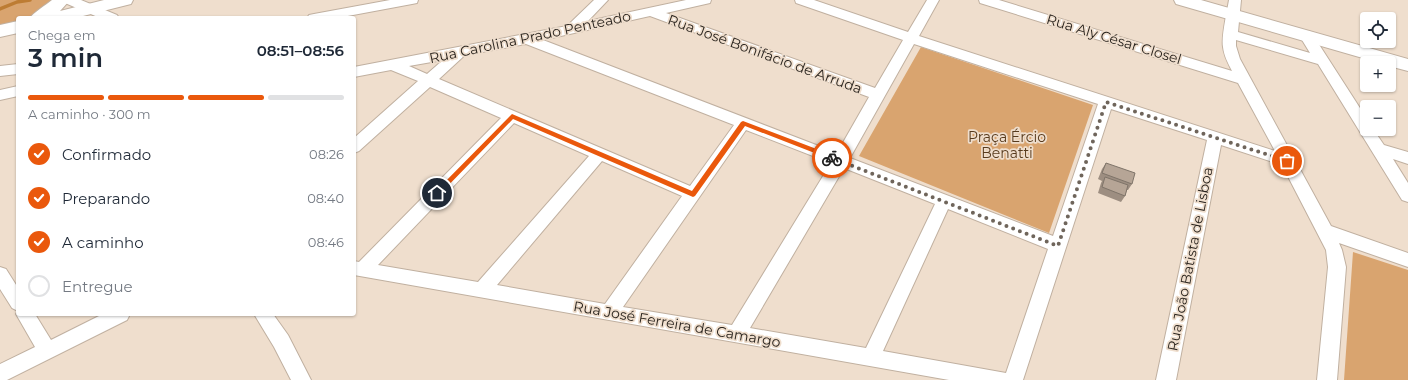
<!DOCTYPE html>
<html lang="pt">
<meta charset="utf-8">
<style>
body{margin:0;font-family:Montserrat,sans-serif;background:#f6f6f7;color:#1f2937;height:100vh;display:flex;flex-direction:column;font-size:15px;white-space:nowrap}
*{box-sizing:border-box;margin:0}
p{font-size:13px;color:#747a83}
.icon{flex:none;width:22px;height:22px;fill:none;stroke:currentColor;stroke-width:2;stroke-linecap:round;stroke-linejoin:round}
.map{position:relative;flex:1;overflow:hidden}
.drawer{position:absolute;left:16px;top:16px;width:340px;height:300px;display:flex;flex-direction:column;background:#fff;border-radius:4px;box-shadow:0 1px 3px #0004}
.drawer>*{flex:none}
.tools{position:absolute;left:1360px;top:12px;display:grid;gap:8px}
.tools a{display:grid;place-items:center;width:36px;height:36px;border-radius:4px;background:#fff;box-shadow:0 1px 3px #0004;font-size:20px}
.pin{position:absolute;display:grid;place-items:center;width:34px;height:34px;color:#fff;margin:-17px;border:2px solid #fff;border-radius:50%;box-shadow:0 1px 4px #0007}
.courier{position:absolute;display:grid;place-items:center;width:40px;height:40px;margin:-20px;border:3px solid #ea580c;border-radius:50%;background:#fff;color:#222;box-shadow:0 1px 5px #0007}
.overview em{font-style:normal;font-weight:600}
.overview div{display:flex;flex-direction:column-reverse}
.overview{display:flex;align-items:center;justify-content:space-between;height:68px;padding:0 12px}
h1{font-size:26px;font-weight:600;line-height:30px}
.bar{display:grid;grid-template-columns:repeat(4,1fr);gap:6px 4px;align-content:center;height:48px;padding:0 12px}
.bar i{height:5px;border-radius:3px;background:#e0e1e3}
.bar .on{background:#ea580c}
.bar p{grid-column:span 4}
ol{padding:0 12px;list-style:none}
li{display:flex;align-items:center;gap:12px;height:44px}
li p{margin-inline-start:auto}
li .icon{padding:4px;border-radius:50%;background:#ea580c;color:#fff;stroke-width:4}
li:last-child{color:#747a83}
li i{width:22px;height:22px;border:2px solid #e0e1e3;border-radius:50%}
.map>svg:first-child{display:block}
.green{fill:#d9a46f}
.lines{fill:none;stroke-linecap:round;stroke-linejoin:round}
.stream{stroke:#bd7c33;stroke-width:3.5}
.minor-casing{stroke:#c0b0a0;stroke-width:2}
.major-casing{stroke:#c0b0a0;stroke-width:2}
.minor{fill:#fff;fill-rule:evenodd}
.major{fill:#fff;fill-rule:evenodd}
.wall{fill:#9d8e81}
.building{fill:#b6a596;stroke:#7f7469}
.route{fill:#ea580c}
.done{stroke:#6f655b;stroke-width:4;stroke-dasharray:0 7.2}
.labels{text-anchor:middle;stroke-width:3.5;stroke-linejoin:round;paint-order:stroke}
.street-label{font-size:14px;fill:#2a241e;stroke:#efdecd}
.park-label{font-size:14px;fill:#583b1d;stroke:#efdecd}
</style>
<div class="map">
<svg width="1408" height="380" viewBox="0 0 1408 380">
<rect width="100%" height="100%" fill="#efdecd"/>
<path class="green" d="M0,0h54l-23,18h-13v5l-18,5z
M921,47l172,58 -44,128 -190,-77z
M1353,252l55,18v110h-64z"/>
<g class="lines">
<path class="stream" d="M0,9l17,-7 13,-2"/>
<defs>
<path id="minor" d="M64,0h17l36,15 2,3h-19l-35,-15z
M390,0h28l-1,3 -5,1 -75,14h-30l2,-3 5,-1z
M594,0h14l-20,21 98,-21h25l-1,3 -44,10 209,75 28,-48 -107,-37 -1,-3h19l94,32 19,-32h12l-20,36 356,115 -37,-68 -258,-80 -1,-3h20l233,71c-4,-8 -8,-15 -9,-24 -2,-10 4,-35 6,-47h12l-3,32 72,21 -11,-18 2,-3 5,-1 5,1 56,87v10h6l11,16 24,7v12l-15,-5 15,24v19l-6,-2 -84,-136 -82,-24v6l4,13 91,167 77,27v14l-69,-24 3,7 4,17 -9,113h-20l11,-113 -2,-17 -44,-85 -61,-20 -45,235h-20l51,-240 -96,-31 -88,271h-74l-595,-105v-14l5,1 142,-144 -71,-31 -71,64 -5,2v-15l64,-57 -27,-11 -37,7v-10l213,-41zM650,16l219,81 -32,56 -294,-113zM526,44l208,81 -44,61 -251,-107 26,-24zM914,44l184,60 -45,132 -203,-78zM443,60l-16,14 -18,-8zM514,123l75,33 -111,126 -100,-17zM746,130l85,33 -99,162 -109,-18zM602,161l80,35 -77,108 -108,-19zM844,168l91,36 -69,144 -116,-20zM948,209l100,40 -42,124 -123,-22z
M18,64v10l-18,2v-10z
M18,86v10l-18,4v-10z
M0,267l6,2 12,19v26h17l16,26 52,-26h27l-3,6 -120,60h-7v-16l35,-17 -19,-33 2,-3 -6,-3 -12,-19z
M254,314h19l15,21 23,45h-20l-17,-33z"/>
<path id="major" d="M52,0h18l-10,11 44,-11h29l-2,4 -56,14h-45c3,-5 16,-13 22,-18z
M1174,0h27l207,59v12l-19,-5v-3h-9l-204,-59z
M18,21v12l-18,4v-12z"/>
</defs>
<use href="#minor" class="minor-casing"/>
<use href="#major" class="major-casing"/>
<use href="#minor" class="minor"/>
<use href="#major" class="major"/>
</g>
<path class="wall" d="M1106,163l26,21 -4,6h-1l-2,6 -4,6 -23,-9 3,-10 1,-2 -4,-2 4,-10z"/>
<path class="building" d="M1106,163l29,10 -3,11 -30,-11z
M1105,177l23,8 -3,11 -23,-9z"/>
<path class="route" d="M512,114l180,77 49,-69 2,-1 92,35 1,2 -1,1h-5l-85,-33 -50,70 -2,1 -180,-78 -74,76h-4v-3z"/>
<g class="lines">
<path class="done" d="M832,158l226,88 48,-144 181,59"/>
</g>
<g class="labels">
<g class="street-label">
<text transform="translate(530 37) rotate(-12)" y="5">Rua Carolina Prado Penteado</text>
<text transform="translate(1114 39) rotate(17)" y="5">Rua Aly César Closel</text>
<text transform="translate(765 54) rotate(20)" y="5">Rua José Bonifácio de Arruda</text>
<text transform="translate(1190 259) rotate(-79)" y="5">Rua João Batista de Lisboa</text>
<text transform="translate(677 324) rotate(10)" y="5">Rua José Ferreira de Camargo</text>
</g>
<g class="park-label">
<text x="1007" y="142">Praça Ércio<tspan x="1007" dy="16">Benatti</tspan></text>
</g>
</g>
</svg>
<div class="tools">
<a><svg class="icon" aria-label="locate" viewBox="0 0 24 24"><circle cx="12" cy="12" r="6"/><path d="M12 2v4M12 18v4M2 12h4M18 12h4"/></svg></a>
<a>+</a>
<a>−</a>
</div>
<div class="pin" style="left:1287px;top:161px;background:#ea580c"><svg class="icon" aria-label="bag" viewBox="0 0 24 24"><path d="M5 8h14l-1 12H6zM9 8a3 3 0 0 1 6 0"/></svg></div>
<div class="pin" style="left:437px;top:193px;background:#1f2937"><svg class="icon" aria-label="home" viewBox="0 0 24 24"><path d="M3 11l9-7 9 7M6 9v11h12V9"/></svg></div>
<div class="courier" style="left:832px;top:158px"><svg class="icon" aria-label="bike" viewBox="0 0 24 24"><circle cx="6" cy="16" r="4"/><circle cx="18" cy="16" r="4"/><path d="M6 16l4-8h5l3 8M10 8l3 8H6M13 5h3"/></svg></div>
<section class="drawer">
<div class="overview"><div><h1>3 min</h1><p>Chega em</p></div><em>08:51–08:56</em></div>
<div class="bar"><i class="on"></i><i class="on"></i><i class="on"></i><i></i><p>A caminho · 300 m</p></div>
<ol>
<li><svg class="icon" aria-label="check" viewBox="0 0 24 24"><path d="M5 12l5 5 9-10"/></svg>Confirmado<p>08:26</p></li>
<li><svg class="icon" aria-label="check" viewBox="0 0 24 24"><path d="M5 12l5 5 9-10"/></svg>Preparando<p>08:40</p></li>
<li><svg class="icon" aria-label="check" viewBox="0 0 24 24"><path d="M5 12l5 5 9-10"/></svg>A caminho<p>08:46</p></li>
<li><i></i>Entregue</li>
</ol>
</section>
</div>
